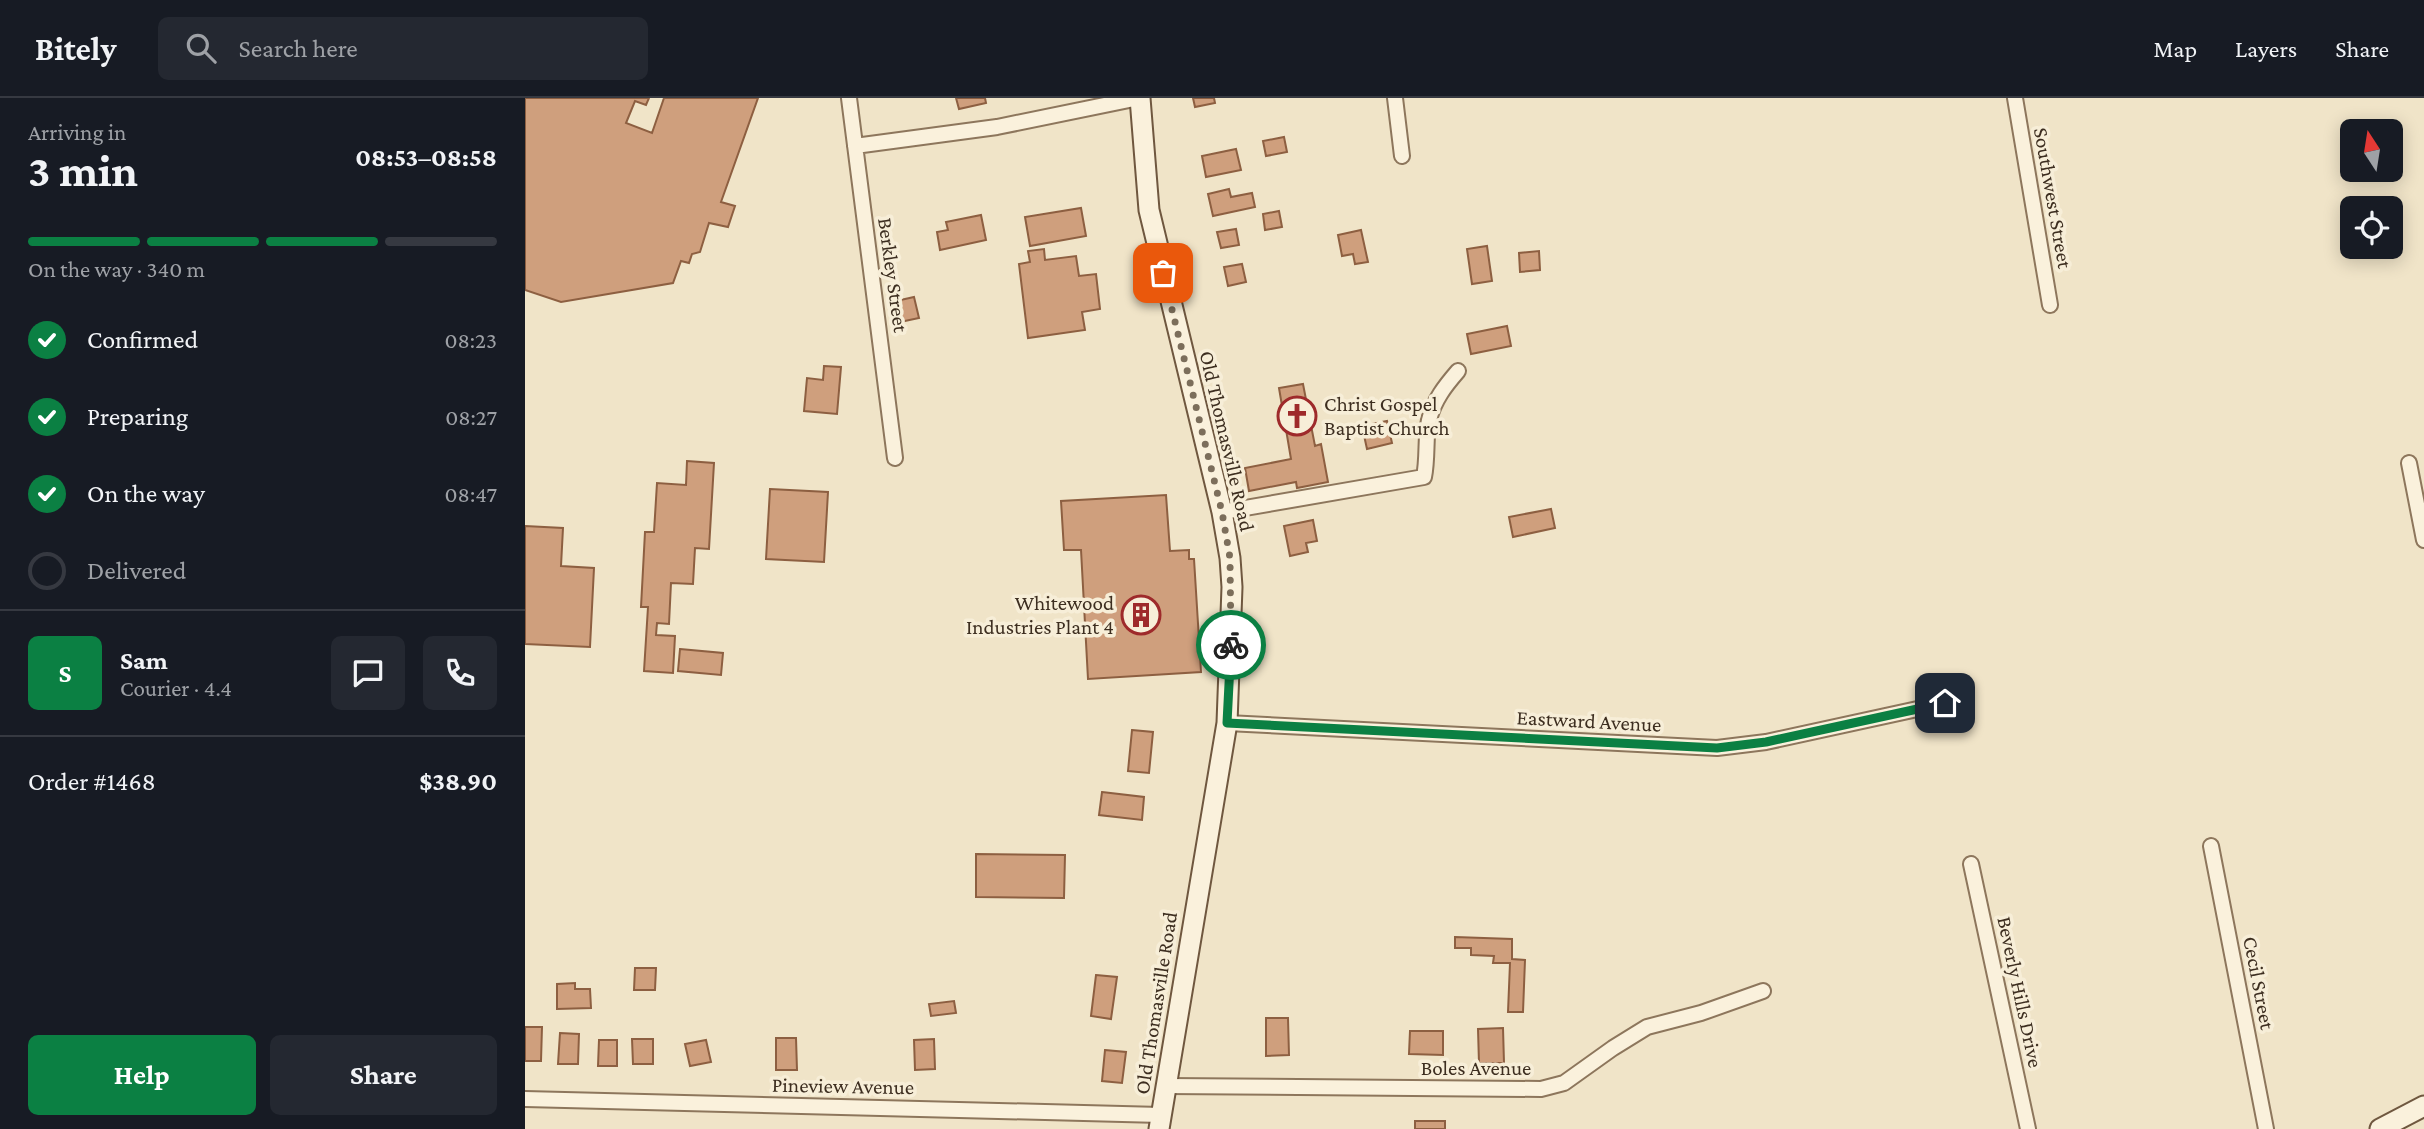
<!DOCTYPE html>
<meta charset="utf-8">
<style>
body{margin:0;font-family:"Crimson Pro",serif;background:#242831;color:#f1f3f6;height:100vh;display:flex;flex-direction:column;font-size:26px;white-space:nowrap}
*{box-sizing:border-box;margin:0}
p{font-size:23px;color:#9ea1a6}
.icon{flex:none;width:38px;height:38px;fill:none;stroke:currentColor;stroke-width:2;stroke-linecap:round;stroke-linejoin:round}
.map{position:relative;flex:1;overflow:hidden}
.side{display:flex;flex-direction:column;background:#171b24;width:525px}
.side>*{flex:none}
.needle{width:46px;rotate:348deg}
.buttons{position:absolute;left:1815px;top:21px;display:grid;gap:14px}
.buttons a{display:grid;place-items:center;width:63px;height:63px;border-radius:10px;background:#171b24;box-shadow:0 4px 18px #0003;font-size:35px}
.pin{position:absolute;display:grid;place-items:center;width:60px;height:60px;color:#fff;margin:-30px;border-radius:14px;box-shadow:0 4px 10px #0006}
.courier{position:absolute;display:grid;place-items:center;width:70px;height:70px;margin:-35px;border:5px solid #0b8043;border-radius:50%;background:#fff;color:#222;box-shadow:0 2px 9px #0007}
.overview em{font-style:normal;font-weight:700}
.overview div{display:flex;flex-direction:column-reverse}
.overview{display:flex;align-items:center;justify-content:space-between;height:119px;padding:0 28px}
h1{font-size:46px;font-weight:700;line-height:52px}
.bar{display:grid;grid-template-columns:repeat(4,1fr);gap:10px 7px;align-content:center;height:84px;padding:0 28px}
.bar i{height:9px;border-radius:5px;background:#363941}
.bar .selected{background:#0b8043}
.bar p{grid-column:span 4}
.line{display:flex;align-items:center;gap:18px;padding:0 28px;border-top:2px solid #363941}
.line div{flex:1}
.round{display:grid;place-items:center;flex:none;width:74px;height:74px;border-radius:10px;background:#242831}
ol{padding:0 28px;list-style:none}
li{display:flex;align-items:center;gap:21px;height:77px}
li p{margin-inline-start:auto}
li .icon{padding:7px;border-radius:50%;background:#0b8043;color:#fff;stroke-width:4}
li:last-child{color:#9ea1a6}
li i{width:38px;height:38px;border:4px solid #363941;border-radius:50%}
.primary-button{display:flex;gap:14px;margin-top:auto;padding:14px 28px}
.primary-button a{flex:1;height:80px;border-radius:10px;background:#0b8043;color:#fff;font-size:28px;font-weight:700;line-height:80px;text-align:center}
.primary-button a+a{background:#242831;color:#f1f3f6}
header{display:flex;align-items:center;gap:42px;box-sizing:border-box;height:98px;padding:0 35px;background:#171b24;border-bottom:2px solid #363941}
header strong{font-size:33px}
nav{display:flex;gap:38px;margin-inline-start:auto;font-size:24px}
.search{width:490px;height:63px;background:#242831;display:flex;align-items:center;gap:18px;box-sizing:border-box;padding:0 24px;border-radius:10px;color:#9ea1a6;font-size:26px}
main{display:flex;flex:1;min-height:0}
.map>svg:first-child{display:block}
.building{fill:#cf9f7d;stroke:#8d5f41;stroke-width:2}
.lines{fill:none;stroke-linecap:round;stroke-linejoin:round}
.street-casing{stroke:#8d765c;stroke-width:18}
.secondary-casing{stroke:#6f573f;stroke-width:23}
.street{stroke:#faf1dc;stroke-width:14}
.secondary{stroke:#faf1dc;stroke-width:19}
.done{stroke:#7c6e5b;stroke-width:7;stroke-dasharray:0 12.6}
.route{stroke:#0b8043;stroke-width:9}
.labels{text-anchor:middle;stroke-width:7;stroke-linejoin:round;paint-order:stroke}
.street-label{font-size:21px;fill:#3d2e20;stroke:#f7eed8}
.poi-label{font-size:21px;fill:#3d2e20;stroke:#f7eed8;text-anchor:start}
</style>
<header>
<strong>Bitely</strong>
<div class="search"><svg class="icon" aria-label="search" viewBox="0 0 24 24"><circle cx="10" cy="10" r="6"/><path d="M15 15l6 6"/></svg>Search here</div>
<nav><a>Map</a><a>Layers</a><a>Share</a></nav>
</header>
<main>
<section class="side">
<div class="overview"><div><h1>3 min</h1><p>Arriving in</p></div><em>08:53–08:58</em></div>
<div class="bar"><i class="selected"></i><i class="selected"></i><i class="selected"></i><i></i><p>On the way · 340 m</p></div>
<ol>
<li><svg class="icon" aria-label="check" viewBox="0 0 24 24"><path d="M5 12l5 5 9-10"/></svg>Confirmed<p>08:23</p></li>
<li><svg class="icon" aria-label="check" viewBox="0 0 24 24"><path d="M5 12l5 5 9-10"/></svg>Preparing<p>08:27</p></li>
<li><svg class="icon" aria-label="check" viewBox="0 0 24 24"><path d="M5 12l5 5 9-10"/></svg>On the way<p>08:47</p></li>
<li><i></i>Delivered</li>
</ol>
<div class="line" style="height:126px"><b class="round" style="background:#0b8043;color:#fff">S</b><div><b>Sam</b><p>Courier · 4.4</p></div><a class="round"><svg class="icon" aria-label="chat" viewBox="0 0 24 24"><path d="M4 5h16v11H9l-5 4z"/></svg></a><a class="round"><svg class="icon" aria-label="phone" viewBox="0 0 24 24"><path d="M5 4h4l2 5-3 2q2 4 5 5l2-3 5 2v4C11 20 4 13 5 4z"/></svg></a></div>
<div class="line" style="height:91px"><div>Order #1468</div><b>$38.90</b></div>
<div class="primary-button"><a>Help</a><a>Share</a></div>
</section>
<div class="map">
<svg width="1899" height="1031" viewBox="0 0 1899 1031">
<rect width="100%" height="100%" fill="#f0e4c8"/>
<path class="building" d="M0,0h124l-3,7 -11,-4 -9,22 26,10 12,-35h94l-37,104 14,4 -7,21 -19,-4 -9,29 -8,2 -3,9 -8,-2 -8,22 -112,19 -36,-12z
M431,0h29l1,5 -27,6z
M668,0h21l1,5 -20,4z
M759,39l3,15 -21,4 -3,-15z
M711,51l5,21 -35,7 -4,-21z
M704,91l2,8 21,-4 3,14 -42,9 -5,-22z
M556,110l5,28 -56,10 -5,-29z
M754,113l3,16 -17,3 -2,-16z
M456,117l5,25 -46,10 -3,-18 11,-2 -2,-8z
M711,131l3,16 -18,3 -4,-16z
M836,132l7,32 -13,2 -2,-10 -11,2 -4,-21z
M962,148l5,35 -20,3 -5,-35z
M519,151l1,11 31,-4 3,20 17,-2 4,35 -18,3 3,18 -57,8 -9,-74 11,-2 -2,-11z
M1014,153l1,19 -20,2 -1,-19z
M717,166l4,18 -18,4 -4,-19z
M389,199l5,21 -19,4 -4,-21z
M982,228l4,20 -40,8 -4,-20z
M299,268l17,1 -4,47 -33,-3 3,-33 16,2z
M778,286l12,62 6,-2 7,38 -31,6 -1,-6 -47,9 -4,-23 46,-9 -12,-71z
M862,323l5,22 -25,6 -5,-23z
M162,363l27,2 -5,86 -14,-1 -2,36 -22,-1 -2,41 -12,-1 -1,12 19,1 -2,37 -29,-2 4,-64h-7l4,-75h9l3,-49 29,2z
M245,391l58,3 -4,70 -58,-3z
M641,397l4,56 19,-1v9h5l7,113 -113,7 -7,-129h-17l-3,-49z
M1026,411l4,19 -42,9 -4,-20z
M788,422l4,21 -11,2 2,9 -18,4 -6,-30z
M0,428l38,2 -2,38 33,2 -4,79 -65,-3z
M155,551l43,4 -2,22 -43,-4z
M607,632l21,2 -4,41 -21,-2z
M577,694l42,5 -2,23 -43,-5z
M451,756l89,1 -1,43 -88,-1z
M930,839l57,2v20l13,1 -2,52h-15l2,-49h-17l1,-7 -23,-1v-7h-16z
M110,870h21l-1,22h-21z
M571,877l21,2 -6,42 -20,-3z
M50,885v6h15l1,19 -34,1v-25z
M429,903l2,12 -25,3 -2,-12z
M741,920h22l1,37 -23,1z
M0,929h17l-1,34h-16z
M978,930l1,35h-25l-1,-34z
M885,933h33v24l-34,-1z
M35,935l19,1 -1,30h-20z
M251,940h20l1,32h-21z
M107,941h21v25h-20z
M409,941l1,30 -20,1 -1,-30z
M74,942h18v26h-19z
M181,942l5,22 -21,4 -5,-22z
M580,952l21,2 -4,31 -20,-2z
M890,1023h30v8h-30z"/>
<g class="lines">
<defs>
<path id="street" d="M324,0l46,360
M870,0l7,58
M1490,0l35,207
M330,48l142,-19 142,-29
M1884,365l15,77
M697,414l202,-35c4,-20 1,-40 5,-57 5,-20 16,-34 29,-49
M702,625l490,25 49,-6 179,-39
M1686,748l55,283
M1446,766l57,265
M641,988l375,3 23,-6 49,-35 34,-21 54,-14 62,-22
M0,1001l636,16"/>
<path id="secondary" d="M615,0l9,112 73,302 8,46 2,29 -5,136 -68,406
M1855,1031l44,-23"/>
</defs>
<use href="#street" class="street-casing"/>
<use href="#secondary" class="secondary-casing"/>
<use href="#street" class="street"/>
<use href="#secondary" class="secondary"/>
</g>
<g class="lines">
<path class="done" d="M638,175l59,239 8,46 1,87"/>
<path class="route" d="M706,547l-4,78 490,25 49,-6 179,-39"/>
</g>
<defs>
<symbol id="church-ring" viewBox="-11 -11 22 22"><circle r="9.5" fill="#f7eed8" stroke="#9e2a2b" stroke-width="1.5"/><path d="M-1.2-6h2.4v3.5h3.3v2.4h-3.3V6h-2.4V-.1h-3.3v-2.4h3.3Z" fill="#9e2a2b"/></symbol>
<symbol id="building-ring" viewBox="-11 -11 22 22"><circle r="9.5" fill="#f7eed8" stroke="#9e2a2b" stroke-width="1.5"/><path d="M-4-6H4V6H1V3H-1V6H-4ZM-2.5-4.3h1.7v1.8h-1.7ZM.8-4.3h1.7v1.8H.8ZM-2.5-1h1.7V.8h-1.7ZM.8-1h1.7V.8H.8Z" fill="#9e2a2b"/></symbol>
</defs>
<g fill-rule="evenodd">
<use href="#church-ring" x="750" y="296" width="44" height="44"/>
<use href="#building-ring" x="594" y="495" width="44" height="44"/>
</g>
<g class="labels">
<g class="street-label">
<text transform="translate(1528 100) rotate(80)" y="7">Southwest Street</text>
<text transform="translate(368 177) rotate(82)" y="7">Berkley Street</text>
<text transform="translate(702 343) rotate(77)" y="7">Old Thomasville Road</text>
<text transform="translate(1064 623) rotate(3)" y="7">Eastward Avenue</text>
<text transform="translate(1734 885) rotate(79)" y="7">Cecil Street</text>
<text transform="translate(1495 894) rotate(78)" y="7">Beverly Hills Drive</text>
<text transform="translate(631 905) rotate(-81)" y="7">Old Thomasville Road</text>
<text x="951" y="977">Boles Avenue</text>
<text transform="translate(318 988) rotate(1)" y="7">Pineview Avenue</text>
</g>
<g class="poi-label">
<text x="799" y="313">Christ Gospel<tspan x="799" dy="24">Baptist Church</tspan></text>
<text x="589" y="512" text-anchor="end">Whitewood<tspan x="589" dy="24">Industries Plant 4</tspan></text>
</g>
</g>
</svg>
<div class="buttons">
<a><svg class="needle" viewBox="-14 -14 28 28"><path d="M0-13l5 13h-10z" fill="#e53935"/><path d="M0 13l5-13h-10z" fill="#9ea1a6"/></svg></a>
<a><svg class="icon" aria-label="locate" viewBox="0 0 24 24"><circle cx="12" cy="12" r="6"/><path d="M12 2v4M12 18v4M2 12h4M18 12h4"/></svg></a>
</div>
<div class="pin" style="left:638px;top:175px;background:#ea580c"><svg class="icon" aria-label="bag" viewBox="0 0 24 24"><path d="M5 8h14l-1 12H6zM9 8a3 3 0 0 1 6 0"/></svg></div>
<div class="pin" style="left:1420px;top:605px;background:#1f2937"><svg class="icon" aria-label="home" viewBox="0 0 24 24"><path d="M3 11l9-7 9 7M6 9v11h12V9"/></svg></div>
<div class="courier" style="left:706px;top:547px"><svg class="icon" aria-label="bike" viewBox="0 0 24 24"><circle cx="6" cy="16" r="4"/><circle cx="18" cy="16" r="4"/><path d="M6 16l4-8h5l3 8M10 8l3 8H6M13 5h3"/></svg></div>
</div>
</main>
